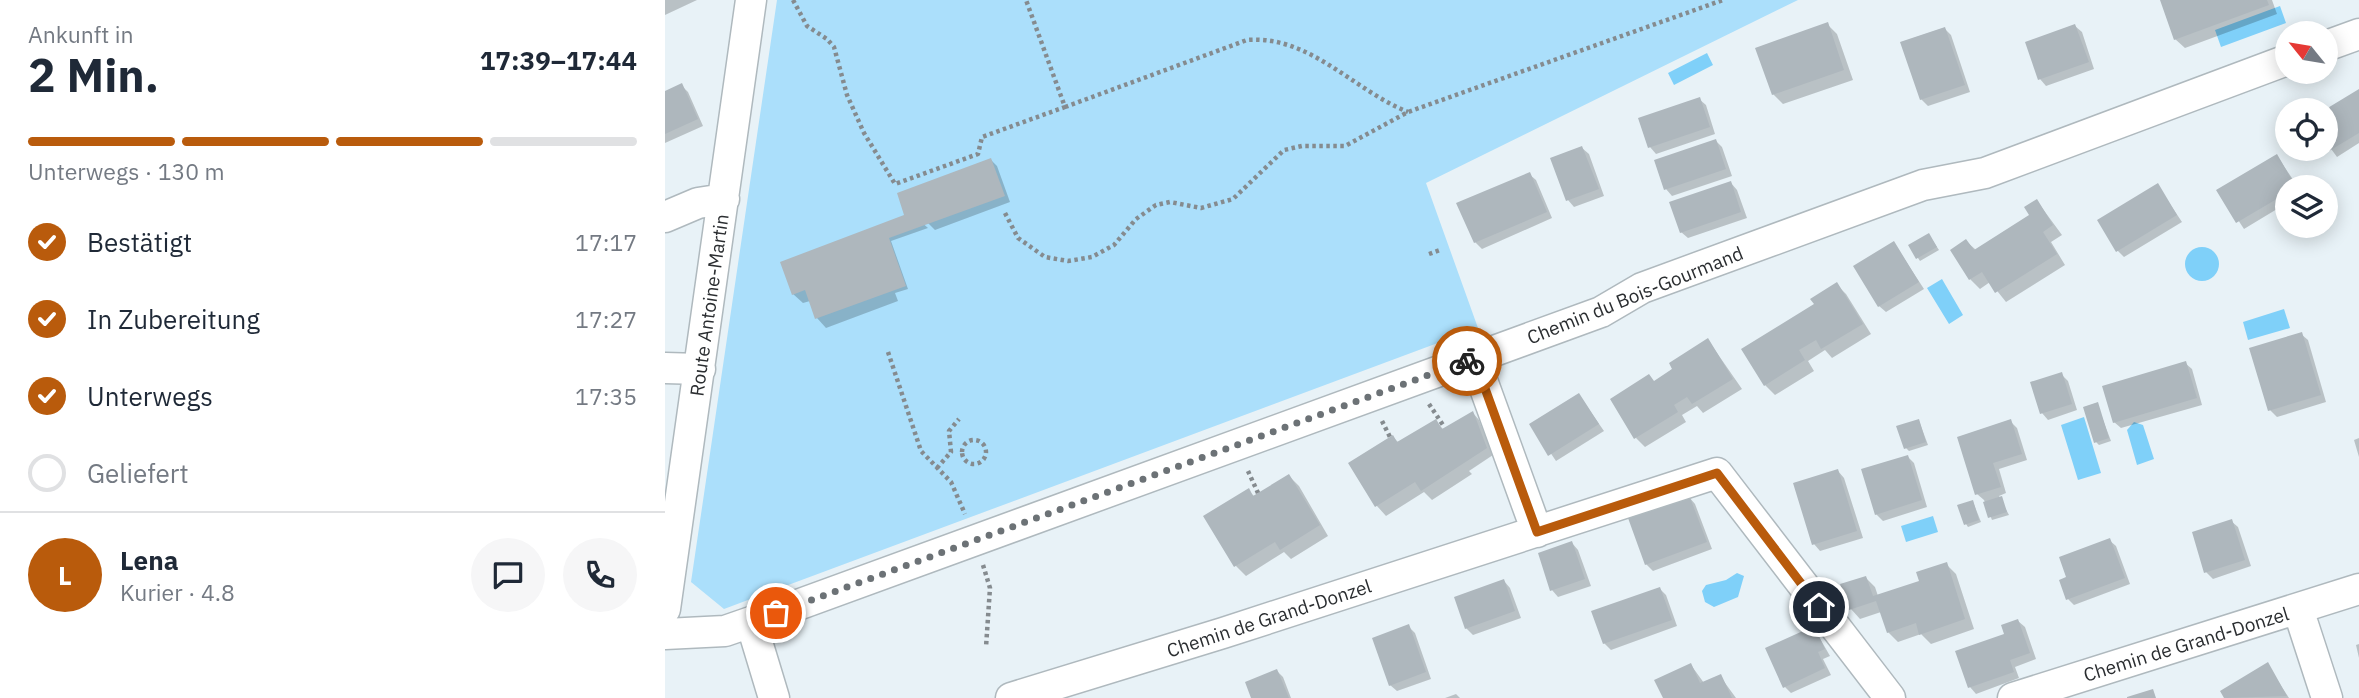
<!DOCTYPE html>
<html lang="de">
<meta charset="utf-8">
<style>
body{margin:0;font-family:"IBM Plex Sans",sans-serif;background:#f6f6f7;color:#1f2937;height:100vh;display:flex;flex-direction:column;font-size:26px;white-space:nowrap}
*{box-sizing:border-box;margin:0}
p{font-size:23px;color:#747a83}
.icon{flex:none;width:38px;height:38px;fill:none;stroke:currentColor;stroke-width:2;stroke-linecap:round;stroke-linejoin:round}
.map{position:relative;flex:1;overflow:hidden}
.details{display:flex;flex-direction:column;background:#fff;width:665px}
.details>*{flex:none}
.needle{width:46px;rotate:300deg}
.tools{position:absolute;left:1610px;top:21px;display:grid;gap:14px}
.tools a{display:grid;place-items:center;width:63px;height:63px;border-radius:50%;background:#fff;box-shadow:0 4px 18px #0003;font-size:35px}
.pin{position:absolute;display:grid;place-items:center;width:60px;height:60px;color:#fff;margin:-30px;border:4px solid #fff;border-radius:50%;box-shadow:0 2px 7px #0007}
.courier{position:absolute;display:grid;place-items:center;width:70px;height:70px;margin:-35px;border:5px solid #b95b0c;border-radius:50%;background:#fff;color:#222;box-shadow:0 2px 9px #0007}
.headline em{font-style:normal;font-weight:700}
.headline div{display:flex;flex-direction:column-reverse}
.headline{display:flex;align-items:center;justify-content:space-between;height:119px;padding:0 28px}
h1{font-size:46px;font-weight:700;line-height:52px}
.bar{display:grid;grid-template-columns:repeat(4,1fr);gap:10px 7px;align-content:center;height:84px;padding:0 28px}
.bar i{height:9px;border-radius:5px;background:#e0e1e3}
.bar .current{background:#b95b0c}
.bar p{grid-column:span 4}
.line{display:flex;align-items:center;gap:18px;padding:0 28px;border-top:2px solid #e0e1e3}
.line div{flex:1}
.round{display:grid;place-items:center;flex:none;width:74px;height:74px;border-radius:37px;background:#f6f6f7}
ol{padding:0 28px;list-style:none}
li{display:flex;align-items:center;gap:21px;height:77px}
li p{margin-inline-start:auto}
li .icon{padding:7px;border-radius:50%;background:#b95b0c;color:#fff;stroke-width:4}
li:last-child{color:#747a83}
li i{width:38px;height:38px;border:4px solid #e0e1e3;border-radius:50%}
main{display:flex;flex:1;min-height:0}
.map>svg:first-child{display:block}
.green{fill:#abdffb}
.water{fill:#7fd0f9}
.shadow{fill:#0003}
.building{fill:#aeb7bd}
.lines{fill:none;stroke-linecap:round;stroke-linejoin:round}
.minor-casing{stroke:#afb9be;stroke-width:33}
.path{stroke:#858b8f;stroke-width:4.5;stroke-dasharray:3.5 3.5;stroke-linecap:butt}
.minor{stroke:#fff;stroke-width:30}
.done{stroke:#6c7276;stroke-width:7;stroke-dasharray:0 12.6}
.route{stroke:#b95b0c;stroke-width:9}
.labels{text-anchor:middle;stroke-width:5;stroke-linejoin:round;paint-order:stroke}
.street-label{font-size:19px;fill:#2a2d30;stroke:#fff}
</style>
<main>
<section class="details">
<div class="headline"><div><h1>2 Min.</h1><p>Ankunft in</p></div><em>17:39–17:44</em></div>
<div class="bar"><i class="current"></i><i class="current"></i><i class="current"></i><i></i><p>Unterwegs · 130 m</p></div>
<ol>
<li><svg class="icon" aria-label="check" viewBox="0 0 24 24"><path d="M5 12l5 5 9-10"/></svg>Bestätigt<p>17:17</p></li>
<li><svg class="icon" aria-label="check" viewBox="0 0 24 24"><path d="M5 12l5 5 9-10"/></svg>In Zubereitung<p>17:27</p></li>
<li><svg class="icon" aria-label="check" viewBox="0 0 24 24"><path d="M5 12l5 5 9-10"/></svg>Unterwegs<p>17:35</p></li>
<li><i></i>Geliefert</li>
</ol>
<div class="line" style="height:126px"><b class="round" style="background:#b95b0c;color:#fff">L</b><div><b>Lena</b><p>Kurier · 4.8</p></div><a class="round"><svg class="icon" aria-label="chat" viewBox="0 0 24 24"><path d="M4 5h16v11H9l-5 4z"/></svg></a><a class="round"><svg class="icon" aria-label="phone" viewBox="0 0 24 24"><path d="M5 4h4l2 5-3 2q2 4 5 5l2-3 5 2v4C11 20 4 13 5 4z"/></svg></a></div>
</section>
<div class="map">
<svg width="1694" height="698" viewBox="0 0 1694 698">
<rect width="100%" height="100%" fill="#e8f2f7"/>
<path class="green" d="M112,0h1021l-372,183 52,145 -754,281 -33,-27z"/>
<path class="water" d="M1615,6l6,17 -65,24 -6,-17z
M1042,53l6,12 -39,20 -6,-12z
M1520 264a17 17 0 1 1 34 0a17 17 0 1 1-34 0Z
M1277,279l21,36 -14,9 -22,-36z
M1619,309l6,19 -42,12 -5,-18z
M1419,417l17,56 -23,7 -17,-55z
M1469,422l9,3 11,34 -17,6 -10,-35z
M1268,516l5,16 -32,10 -5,-16z
M1072,573l7,3 -6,21 -24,10 -9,-5 -3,-11 4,-6 20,-5z"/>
<path class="shadow" d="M0,0h32l-32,15z
M1497,0h110l5,14 -92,34 -10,-9z
M1162,24l10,10 16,46 -70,24 -10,-10z
M1410,26l7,6 12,37 -48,17 -6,-7z
M1280,29l6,6 19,57 -42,14 -7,-7z
M16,85l7,7 15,34 -38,17v-51z
M1694,91v52l-22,14 -11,-15v-31z
M1034,99l7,6 9,29 -59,20 -6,-7 -10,-28z
M1051,141l6,6 10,29 -60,20 -6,-7z
M917,148l7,6 15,42 -30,11 -6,-7 -15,-41z
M1612,156l21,31h-11v16l-43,26 -25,-38z
M326,160l6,6 13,36 -75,28 -13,-13 -3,3 9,8 -37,13 17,48 -13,4 3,8 -72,27 -9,-10 -7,-17 -7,2 -10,-9z
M864,174l7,6 16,38 -70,31 -7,-7z
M1066,183l6,7 10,28 -59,20 -7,-6z
M1493,186l24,36 -58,35 -7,-7z
M1372,201l25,34 -11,7 14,23 -59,37 -16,-20 -10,7 -10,-10 -4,-38 10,9 56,-35z
M1266,238l8,12 -19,11 -10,-15z
M1229,243l30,46 -38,23 -7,-6z
M1172,285l9,9 25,40 -39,24 -7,-8 -17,11 6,10 -39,24 -10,-10 52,-81z
M1636,334l7,6 18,62 -49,15 -7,-7z
M1043,340l34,49 -39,24 -6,-7 -15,9 4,7 -41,25 -9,-9 19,-55z
M1520,363l7,6 10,36 -81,23 -7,-6z
M1396,374l7,7 9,29 -29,10 -6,-7z
M914,395l25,36 -48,30 -25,-37z
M1432,404l14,37 -12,4 -3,-3z
M808,413l6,7 14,35 -24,16 3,3 -40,26 -8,-8 -38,24 -9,-10 -26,-43 42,-26 6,6 36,-22 9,9z
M1254,421l9,24 -19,6 -3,-3z
M1345,421l7,7 10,32 -28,9 7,24 -7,3 10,19 -17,5 -8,-20 -7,-6z
M1694,438v19l-5,-17z
M1243,457l6,6 13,44 -44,14 -7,-7z
M1173,471l6,7 19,60 -43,13 -6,-7z
M624,476l10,10 29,50 -37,23 -7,-7 -38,24 -10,-10 13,-75 6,6z
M1024,497l6,7 17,45 -59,22 -7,-7z
M1308,502l8,20 -13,5 -2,-3z
M1566,521l7,6 13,39 -38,13 -7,-7z
M1444,540l7,6 14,38 -56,21 -6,-6z
M907,543l6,7 13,36 -33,11 -6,-7z
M1281,564l10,10 18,55 -43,15 -10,-10 -23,8 -10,-10 -7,-20 -21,7 -9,-10 15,-31 9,9 3,9 44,-14z
M839,581l6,7 11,30 -48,17 -7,-7z
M995,589l6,6 11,31 -66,24 -7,-7z
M1353,621l7,6 11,32 -21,8 4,11 -43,16 -6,-7z
M743,626l7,7 16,46 -34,12 -7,-6z
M1149,628l16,28 -7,3 8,16 -40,18 -6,-6z
M1694,644v14l-3,-13z
M1602,664l22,34h-63l-3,-6z
M1026,665l13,18 16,-7 16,22h-71z
M612,671l6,6 8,21h-38z
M791,694l4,4h-15z"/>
<path class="building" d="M1495,0h107l2,5 -95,35z
M1163,22l16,48 -72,25 -17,-47z
M1410,24l14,38 -51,18 -13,-38z
M1280,27l20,58 -45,15 -20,-58z
M17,83l16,36 -33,15v-43z
M1694,89v44l-30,18 -3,-6v-36z
M1035,97l10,30 -62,21 -10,-30z
M1051,139l10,30 -62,21 -10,-30z
M917,146l17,43 -33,12 -16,-43z
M1612,154l19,33h-9v6l-51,30 -20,-33z
M326,158l14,38 -116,42 17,48 -91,33 -10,-29 -13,5 -12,-33 124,-47 -7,-22z
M865,172l17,40 -73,31 -18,-40z
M1066,181l10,31 -61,21 -11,-31z
M1493,183l19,32 -61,37 -19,-32z
M1372,199l16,26 -10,7 14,22 -62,39 -13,-21 -13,8 -19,-30 16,-11 8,11 55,-35 -5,-8z
M1264,233l8,14 -21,12 -8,-14z
M1229,241l25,41 -41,25 -25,-41z
M1172,282l26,42 -42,25 -5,-9 -17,10 6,10 -41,26 -23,-37 73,-45 -4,-5z
M1637,332l19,63 -53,16 -19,-63z
M1043,338l25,41 -41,25 -5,-7 -13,8 4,7 -44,27 -24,-40 39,-25 5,7 18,-12 -3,-6z
M1521,361l11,37 -84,25 -11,-37z
M1397,372l10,32 -32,10 -10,-32z
M914,393l20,31 -51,32 -19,-32z
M1433,402l11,36 -15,5 -11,-36z
M808,411l14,37 -66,43 -6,-9 -40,25 -27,-44 45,-28 4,7 39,-23 6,10z
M1254,419l7,23 -22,7 -8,-23z
M1346,419l11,35 -29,9 8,24 -26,8 -18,-58z
M1243,455l14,45 -47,15 -14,-46z
M1173,469l19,62 -45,14 -19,-62z
M624,474l31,51 -40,25 -5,-8 -41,25 -31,-51 46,-28 4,8z
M1024,495l18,47 -62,23 -17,-47z
M1337,496l5,16 -19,6 -5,-16z
M1308,500l6,20 -15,5 -7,-20z
M1567,519l13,41 -41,13 -12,-41z
M1445,538l15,40 -59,22 -7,-20 7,-3 -7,-20z
M907,541l13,38 -35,12 -12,-38z
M1282,562l18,57 -46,16 -3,-12 -29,10 -11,-32 -27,9 -9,-26 26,-8 7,20 46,-15 -3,-9z
M839,579l11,32 -50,18 -11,-32z
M995,587l12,33 -69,24 -12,-33z
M1353,619l12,34 -20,7 4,12 -46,16 -13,-37 49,-17 -3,-9z
M744,624l17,48 -37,14 -17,-48z
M1149,626l11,23 -7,3 7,16 -42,20 -18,-40z
M1603,662l19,34 -63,2 -4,-7z
M1026,663l9,20 21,-9 11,24h-69l-9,-18z
M612,669l12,29h-38l-6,-16z
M1488,689l3,9h-29v-1z"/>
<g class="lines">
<defs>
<path id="minor" d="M1661,46l33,-12
M0,217l33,-14 26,-4
M809,358l63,174
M0,368l35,1
M0,609l86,-609
M1633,609l29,89
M86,622l23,76
M0,634l60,-3 26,-9 850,-310 41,-24 281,-103 62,-12 302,-113
M346,698l212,-65 494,-160 173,225
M1348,698l346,-109"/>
</defs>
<use href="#minor" class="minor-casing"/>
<path class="path" d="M128,0l14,26 20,13 7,8 13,48 17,38 31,51 83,-30 4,-17 83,-30 -39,-107
M400,107l182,-67c63,-5 106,50 161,72
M340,213l13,25 27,19 23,4 24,-4 22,-12 22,-26 20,-14 14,-3 31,6 32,-9 51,-49 18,-4h43l63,-34 315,-112
M764,254l11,-4
M223,352l33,99 30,31 14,32
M764,404l14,21
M717,421l8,16
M297 452a12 12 0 1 1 24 0a12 12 0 1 1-24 0Z
M272,468l14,-16 -2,-21 10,-12
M583,471l10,22
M318,565l7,23 -4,59"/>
<use href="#minor" class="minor"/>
</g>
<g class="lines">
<path class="done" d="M111,613l691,-252"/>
<path class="route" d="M802,361l7,-3 63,174 180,-59 102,134"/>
</g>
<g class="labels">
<g class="street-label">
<text transform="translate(970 295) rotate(-22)" y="7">Chemin du Bois-Gourmand</text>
<text transform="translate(44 305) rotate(-82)" y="7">Route Antoine-Martin</text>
<text transform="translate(604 618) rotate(-18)" y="7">Chemin de Grand-Donzel</text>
<text transform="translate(1521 644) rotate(-17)" y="7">Chemin de Grand-Donzel</text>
</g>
</g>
</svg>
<div class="tools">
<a><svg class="needle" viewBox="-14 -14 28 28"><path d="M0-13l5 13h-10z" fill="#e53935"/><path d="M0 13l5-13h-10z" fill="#747a83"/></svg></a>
<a><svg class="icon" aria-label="locate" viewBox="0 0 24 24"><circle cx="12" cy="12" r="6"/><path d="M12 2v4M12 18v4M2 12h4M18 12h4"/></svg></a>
<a><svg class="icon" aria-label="layers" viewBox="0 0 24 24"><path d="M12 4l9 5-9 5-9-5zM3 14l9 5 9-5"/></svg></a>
</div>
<div class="pin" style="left:111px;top:613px;background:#ea580c"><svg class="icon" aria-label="bag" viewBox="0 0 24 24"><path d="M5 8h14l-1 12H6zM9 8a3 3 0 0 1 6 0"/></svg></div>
<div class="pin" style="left:1154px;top:607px;background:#1f2937"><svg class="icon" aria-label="home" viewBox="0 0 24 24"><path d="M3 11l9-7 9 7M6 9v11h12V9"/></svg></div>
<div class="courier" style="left:802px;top:361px"><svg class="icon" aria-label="bike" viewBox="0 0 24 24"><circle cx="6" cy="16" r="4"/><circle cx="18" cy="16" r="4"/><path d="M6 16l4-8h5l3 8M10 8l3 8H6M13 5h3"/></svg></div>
</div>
</main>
